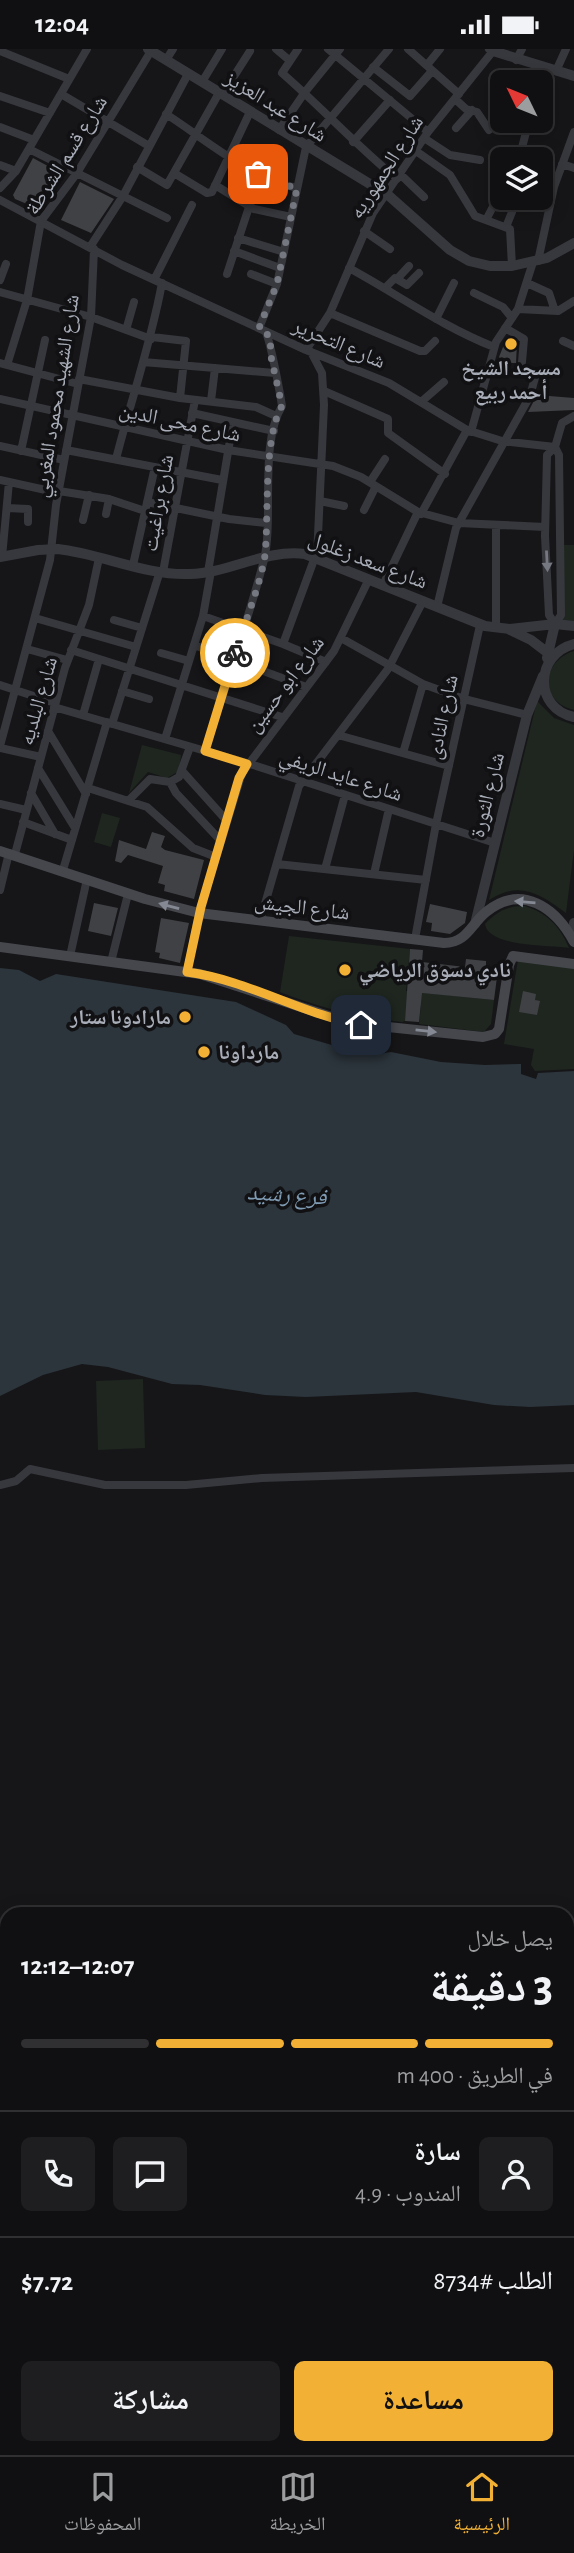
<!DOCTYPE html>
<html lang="ar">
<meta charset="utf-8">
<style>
body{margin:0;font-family:"Alegreya Sans","Noto Naskh Arabic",sans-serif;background:#1e1e20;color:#f1f3f6;direction:rtl;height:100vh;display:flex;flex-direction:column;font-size:26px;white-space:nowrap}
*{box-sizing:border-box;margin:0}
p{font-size:23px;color:#9c9d9f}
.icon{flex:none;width:38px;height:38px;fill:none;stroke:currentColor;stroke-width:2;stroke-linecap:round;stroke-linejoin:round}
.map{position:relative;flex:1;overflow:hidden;direction:ltr}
.sheet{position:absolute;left:0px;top:1858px;width:574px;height:548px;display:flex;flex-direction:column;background:#101012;border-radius:21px 21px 0 0;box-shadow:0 4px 18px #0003,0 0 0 2px #303032;direction:rtl}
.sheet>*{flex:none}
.needle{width:46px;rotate:313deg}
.controls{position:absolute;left:490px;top:21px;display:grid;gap:14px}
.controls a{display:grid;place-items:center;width:63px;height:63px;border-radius:10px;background:#101012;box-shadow:0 4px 18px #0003,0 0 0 2px #303032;font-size:35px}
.pin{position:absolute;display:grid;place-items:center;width:60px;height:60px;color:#fff;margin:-30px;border-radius:14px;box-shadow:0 4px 10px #0006}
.courier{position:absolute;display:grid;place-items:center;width:70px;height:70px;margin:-35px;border:5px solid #f2b134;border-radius:50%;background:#fff;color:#222;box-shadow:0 2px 9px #0007}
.head em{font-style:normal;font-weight:700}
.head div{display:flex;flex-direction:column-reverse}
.head{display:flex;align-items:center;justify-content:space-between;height:119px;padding:0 21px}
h1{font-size:46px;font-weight:700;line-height:52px}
.bar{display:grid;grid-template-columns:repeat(4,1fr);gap:10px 7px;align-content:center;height:84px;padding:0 21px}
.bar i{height:9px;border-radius:5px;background:#303032}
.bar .current{background:#f2b134}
.bar p{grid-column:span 4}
.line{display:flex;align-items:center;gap:18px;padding:0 21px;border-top:2px solid #303032}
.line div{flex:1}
.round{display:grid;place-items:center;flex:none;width:74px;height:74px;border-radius:10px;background:#1e1e20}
.button{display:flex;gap:14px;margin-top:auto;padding:14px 21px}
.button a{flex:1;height:80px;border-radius:10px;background:#f2b134;color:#111;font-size:28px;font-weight:700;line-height:80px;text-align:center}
.button a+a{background:#1e1e20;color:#f1f3f6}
.status{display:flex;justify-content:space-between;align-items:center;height:49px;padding:0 35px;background:#101012;direction:ltr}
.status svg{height:19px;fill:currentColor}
.tabs{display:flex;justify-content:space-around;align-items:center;height:98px;border-top:2px solid #303032;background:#101012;font-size:19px;color:#9c9d9f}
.tabs a{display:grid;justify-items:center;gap:4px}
.tabs .current{color:#f2b134}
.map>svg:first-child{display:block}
.green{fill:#1e261f}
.water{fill:#2c353c}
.building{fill:#404145}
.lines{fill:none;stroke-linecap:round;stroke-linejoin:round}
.minor{stroke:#37383d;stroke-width:8}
.tertiary{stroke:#37383d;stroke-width:10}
.secondary{stroke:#45474d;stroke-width:10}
.oneway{fill:#757881}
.oneway2{fill:#858993}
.done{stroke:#757880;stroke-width:7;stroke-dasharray:0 12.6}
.route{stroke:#f2b134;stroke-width:9}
.poi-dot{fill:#f2b134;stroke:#111113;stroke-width:2.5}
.labels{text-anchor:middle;stroke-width:7;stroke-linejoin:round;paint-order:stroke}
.street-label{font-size:21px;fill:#a8adb8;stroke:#111113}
.poi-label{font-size:21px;font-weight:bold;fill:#a8adb8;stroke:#111113;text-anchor:start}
.water-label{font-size:23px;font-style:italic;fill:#7f9bb3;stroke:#111113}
</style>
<div class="status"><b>12:04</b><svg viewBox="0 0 49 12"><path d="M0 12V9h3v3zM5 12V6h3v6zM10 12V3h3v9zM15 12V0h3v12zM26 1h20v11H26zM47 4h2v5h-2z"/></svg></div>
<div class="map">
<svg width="574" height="2406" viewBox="0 0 574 2406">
<rect width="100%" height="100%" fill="#161618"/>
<path class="green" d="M559,496h15v76h-15z
M574,602v59c-35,-8 -33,-49 0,-59z
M537,652l17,17 20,7v125l-8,63c-26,-19 -46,-33 -77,-13z
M142,696l39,10 -2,16 -12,7 -19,-6 -19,21z
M102,764l18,5 -9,29 -17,-5z
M525,857c22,7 35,20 44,42 -21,-3 -81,-1 -84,-24 11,-12 24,-19 40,-18z
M289,887l121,13 -4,42 88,9 -3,24 -7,8 -65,-8 2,-18 -14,-2 -2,17 -3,1c-43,-5 -82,-14 -122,-30z
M518,911l56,8v101l-39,2 -4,-6 3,-16 -30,-5z
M143,1330l2,69 -47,2 -2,-69z"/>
<path class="water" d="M0,919l19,2 21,11 16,-7 180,28 50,23 8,9 55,16 30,4 12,-2 50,10 44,3 36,-1v10l15,5 2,-6 36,-2v334l-44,2 -36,-2 -78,-13 -110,5 -41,-2 -65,-10 -28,-1 -64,-17 -26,-3 -39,11 -43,21z
M0,2028l7,3v214l-7,-2z
M567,2276l7,2v128h-110l-20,-7h123z"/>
<path class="building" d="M33,109l24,13 -18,38 -24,-10 -2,-4z
M80,133l34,17 -23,34 -30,-13z
M507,288l10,6 -1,20h-13l-4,-6z
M537,346l37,3v12l-46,2z
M152,783l13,4 -4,11 4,3 39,10 -10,39 -30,-8 1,-6 -7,-2 5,-17 -35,-11 -7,8 -6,-2 4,-21 27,9z
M94,854l24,5 -7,28 -23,-5z
M430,855l37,8 -2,11 -15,11 -19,-3 1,-8 -6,-1z
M161,869l28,5 -9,40 -21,-5 1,-5 -5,-1z
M410,900l13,1 -1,12 43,5 1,-8 20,2v9l5,2 -1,4 7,1 -3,23 -72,-7 -3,29 -14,-1z
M523,942l13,3 -1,6 5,1 -3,14 -18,-3z"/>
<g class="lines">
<path class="minor" d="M276,0l13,11
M298,0l-16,24c39,34 74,72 115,106
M328,0l100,83
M408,0l51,45
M0,2l69,28
M166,11l7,-11
M516,11l6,-11
M427,16l13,-16
M373,18l37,29 22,-25
M556,22l10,-22
M202,33l20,-33
M535,33l3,-16
M61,45l88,52
M222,46l28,-44
M0,47l50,17
M455,50l11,10 11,3 12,18
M166,65c39,25 85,65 131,74
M0,78l34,13
M456,79l16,-18
M279,81l26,-38 35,-43
M424,89l26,17 30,5
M353,93l37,-42
M29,100l138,69
M416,102l34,24 25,41 35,13 2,37
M519,110l10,-38
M562,115l12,4
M0,116l16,6
M137,118l30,18 52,-92
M174,124l33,20 5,-1 38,-80
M400,125l24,23
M541,135l13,3
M215,136l39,24 37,8
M0,139l16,-17 71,-122
M0,151l122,65 184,85 83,33 78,47 35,11 53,6
M486,171l12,-23
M506,178l6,-15
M364,182l26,18
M238,189l46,14
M90,198l33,-51 65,-122
M234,202l46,17
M538,212l16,-74 20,-55
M349,219c48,26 94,59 145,79
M227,225l22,-67
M251,225l26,10
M397,230l12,-13
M0,231l6,-16
M154,231l38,-75
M527,234l22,10 6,18
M385,239l10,-10 12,7 12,-12
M0,243l91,25 60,22
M474,244l29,14 9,11
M518,260l40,2 16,-10
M330,264l90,38h5l10,-10
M436,270l18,-36
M259,279l18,-44 29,-137 83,-98
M505,279l19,11 -2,23
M126,281l8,-28
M152,288l34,4 -6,57
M563,292l11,5
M306,301l24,-37 43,-100 55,-81 65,-81 -4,-2
M311,303l11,21 2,32 -7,152
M143,313l132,11
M0,314l78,21
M7,316l20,-65 14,-79 36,-48 74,-122
M79,330l101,19 76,9 20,9
M324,342l64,28v14l57,41
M0,350l228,51 105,16 28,11 57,35 41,11 86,4
M211,352l4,-33
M421,353l23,-20
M192,364l82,18
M471,383l25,-90 22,-33 15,-47
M0,397l64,14
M555,398l4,8 2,160 -6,9 -6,-9 -4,-79 2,-81 8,-8 7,-24 12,-7
M66,401l156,30
M21,402l24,-111
M116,410c15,-59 35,-116 46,-176
M0,431l59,13
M370,433l15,-23
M59,442l50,8 36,12
M320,452l24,5
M147,453l82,17 37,4
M7,459l21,1v13
M364,461l12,-24
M106,465l3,-15
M421,465l46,-84
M83,471l6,-25
M496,478v100
M2,508l7,-75
M133,516l22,-98
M163,523l32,-172
M208,523l25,-150
M383,536l35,-73
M437,558l19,-79 74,-132 6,-22
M203,567l80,28 43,18
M35,569l101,29
M114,571l28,8
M341,589l82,46 41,15 63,16
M283,595l32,-87
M194,596l112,42
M27,600l40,11
M71,601l211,67
M161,604l28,8
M0,636l55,18
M122,642l27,8
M54,658l193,56 248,80
M83,666l16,-56
M112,675l48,-153
M48,682l38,63
M338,686l111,31
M165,690l38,-123 8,-45
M0,697l50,-186 6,-55 35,-188 3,-68
M0,699l41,9
M205,702c19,-63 42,-126 59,-191 10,-42 -5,-116 18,-154 -2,-13 -12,-68 -17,-75
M403,704l20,-69
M38,719l37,60
M183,723l44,49
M170,733l6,11 45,48
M88,739l59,19 46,41 23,9
M31,744l24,41
M129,751l21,-21 20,3 9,-5 11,-30
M0,755l26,6
M23,773l49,18
M15,805l50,-186 24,-63 10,-47
M277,815l149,16
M325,820l20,-74
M63,821l44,-148
M374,825l15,-65
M0,841l9,-37
M260,872l39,-135 89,-117 35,-68
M415,890l21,-115 44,-199
M70,907l17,-77
M111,913l17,-68
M187,923l12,-59 43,-140 92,-122 35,-72
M0,1436l16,-4 14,-12 75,16h81l76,-7 312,-10
M0,1951l7,1
M567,2101h7"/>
<path class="tertiary" d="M148,0l240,146 62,55 19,11 21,5h22l35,-8 27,-15
M493,2l81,25
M0,508l38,-7 20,-1c44,5 88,27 132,25 39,-1 75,-25 115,-20l180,72 25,3 45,-5 19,2
M510,581l21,10 17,13
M574,595c-39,10 -41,64 0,73
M547,609l8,-34
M475,875l52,-209 16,-39
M573,891l1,-17
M0,2385l7,2
M38,2399l17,7"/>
<path class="secondary" d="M0,802l145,48 54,14 245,30c23,0 27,-19 42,-31 36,-29 70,-4 88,30
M0,898l200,27 150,49 133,14 12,-3 4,-5 10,-64 4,-9 61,8"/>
</g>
<defs><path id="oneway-solid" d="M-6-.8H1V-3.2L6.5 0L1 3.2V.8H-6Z" transform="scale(1.75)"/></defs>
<use class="oneway" href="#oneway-solid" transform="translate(547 512) rotate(87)"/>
<g class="oneway2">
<use href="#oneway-solid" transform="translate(525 853) rotate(-175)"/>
<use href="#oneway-solid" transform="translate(169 857) rotate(-165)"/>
<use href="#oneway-solid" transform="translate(426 982) rotate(6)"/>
</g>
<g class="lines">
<path class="done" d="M235,604c9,-28 26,-70 30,-98 4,-39 -2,-117 17,-149l-12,-54 1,-12 -6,-9 -6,-3 18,-44 20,-96 -20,-5 -19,-9"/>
<path class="route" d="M235,604l-30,98 42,13 -8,14 -38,129 -14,65c61,8 114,42 174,53"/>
</g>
<g class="poi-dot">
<circle cx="511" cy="295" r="7"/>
<circle cx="345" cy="921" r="7"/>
<circle cx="185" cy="968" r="7"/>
<circle cx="204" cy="1003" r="7"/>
</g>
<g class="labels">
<g class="street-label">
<text transform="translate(276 57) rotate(32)" y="7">شارع عبد العزيز</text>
<text transform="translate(66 106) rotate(-58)" y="7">شارع قسم الشرطة</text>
<text transform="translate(386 118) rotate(-57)" y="7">شارع الجمهوريه</text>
<text transform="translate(339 294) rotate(23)" y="7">شارع التحرير</text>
<text transform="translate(56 347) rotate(-81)" y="7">شارع الشهيد محمود المغربي</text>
<text transform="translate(180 373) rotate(12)" y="7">شارع محى الدين</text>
<text transform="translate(158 454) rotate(-80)" y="7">شارع براغيت</text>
<text transform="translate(368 511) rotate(21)" y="7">شارع سعد زغلول</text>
<text transform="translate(285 635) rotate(-53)" y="7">شارع ابو حسين</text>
<text transform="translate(38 652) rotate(-74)" y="7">شارع البلديه</text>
<text transform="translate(442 668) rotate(-78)" y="7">شارع النادى</text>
<text transform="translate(341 726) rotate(18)" y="7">شارع عايد الريفي</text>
<text transform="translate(487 746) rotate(-76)" y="7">شارع الثورة</text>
<text transform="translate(302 858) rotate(7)" y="7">شارع الجيش</text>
</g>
<g class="poi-label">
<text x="511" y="326" text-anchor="middle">مسجد الشيخ<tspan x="511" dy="24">أحمد ربيع</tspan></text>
<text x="359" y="928">نادي دسوق الرياضي</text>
<text x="171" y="975" text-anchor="end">مارادونا ستار</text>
<text x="218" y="1010">مارداونا</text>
</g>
<g class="water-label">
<text transform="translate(287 1145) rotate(4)" y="8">فرع رشيد</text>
</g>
</g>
</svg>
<div class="controls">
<a><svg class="needle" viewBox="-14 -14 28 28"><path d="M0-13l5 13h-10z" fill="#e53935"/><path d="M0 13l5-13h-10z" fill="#9c9d9f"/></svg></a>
<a><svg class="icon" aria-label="layers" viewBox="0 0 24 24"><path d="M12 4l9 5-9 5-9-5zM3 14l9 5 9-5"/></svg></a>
</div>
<div class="pin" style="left:258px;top:125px;background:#ea580c"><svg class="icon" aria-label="bag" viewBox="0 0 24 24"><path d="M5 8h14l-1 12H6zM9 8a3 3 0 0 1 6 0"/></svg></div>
<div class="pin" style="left:361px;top:976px;background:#1f2937"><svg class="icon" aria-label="home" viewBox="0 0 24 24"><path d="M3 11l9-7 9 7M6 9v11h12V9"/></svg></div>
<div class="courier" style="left:235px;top:604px"><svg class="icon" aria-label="bike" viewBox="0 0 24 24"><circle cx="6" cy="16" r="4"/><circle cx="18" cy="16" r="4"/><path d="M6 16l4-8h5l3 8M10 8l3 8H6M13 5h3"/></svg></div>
<section class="sheet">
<div class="head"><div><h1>3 دقيقة</h1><p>يصل خلال</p></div><em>12:07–12:12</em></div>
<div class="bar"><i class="current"></i><i class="current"></i><i class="current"></i><i></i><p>في الطريق · 400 m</p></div>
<div class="line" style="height:126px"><a class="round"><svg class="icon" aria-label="person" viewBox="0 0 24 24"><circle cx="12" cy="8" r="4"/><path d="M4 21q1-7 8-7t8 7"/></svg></a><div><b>سارة</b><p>المندوب · 4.9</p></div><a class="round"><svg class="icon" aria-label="chat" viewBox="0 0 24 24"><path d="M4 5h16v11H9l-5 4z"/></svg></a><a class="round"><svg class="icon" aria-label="phone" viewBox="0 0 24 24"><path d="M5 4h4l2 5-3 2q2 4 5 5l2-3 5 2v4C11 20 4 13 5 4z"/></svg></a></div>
<div class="line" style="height:91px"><div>الطلب #8734</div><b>$7.72</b></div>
<div class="button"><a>مساعدة</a><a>مشاركة</a></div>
</section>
</div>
<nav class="tabs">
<a class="current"><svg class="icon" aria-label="home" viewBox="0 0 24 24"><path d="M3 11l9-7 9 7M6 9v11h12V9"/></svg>الرئيسية</a>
<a><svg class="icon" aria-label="map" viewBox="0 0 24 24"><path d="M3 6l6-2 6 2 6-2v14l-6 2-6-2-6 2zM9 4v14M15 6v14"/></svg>الخريطة</a>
<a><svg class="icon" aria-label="saved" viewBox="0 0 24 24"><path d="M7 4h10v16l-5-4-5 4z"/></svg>المحفوظات</a>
</nav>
